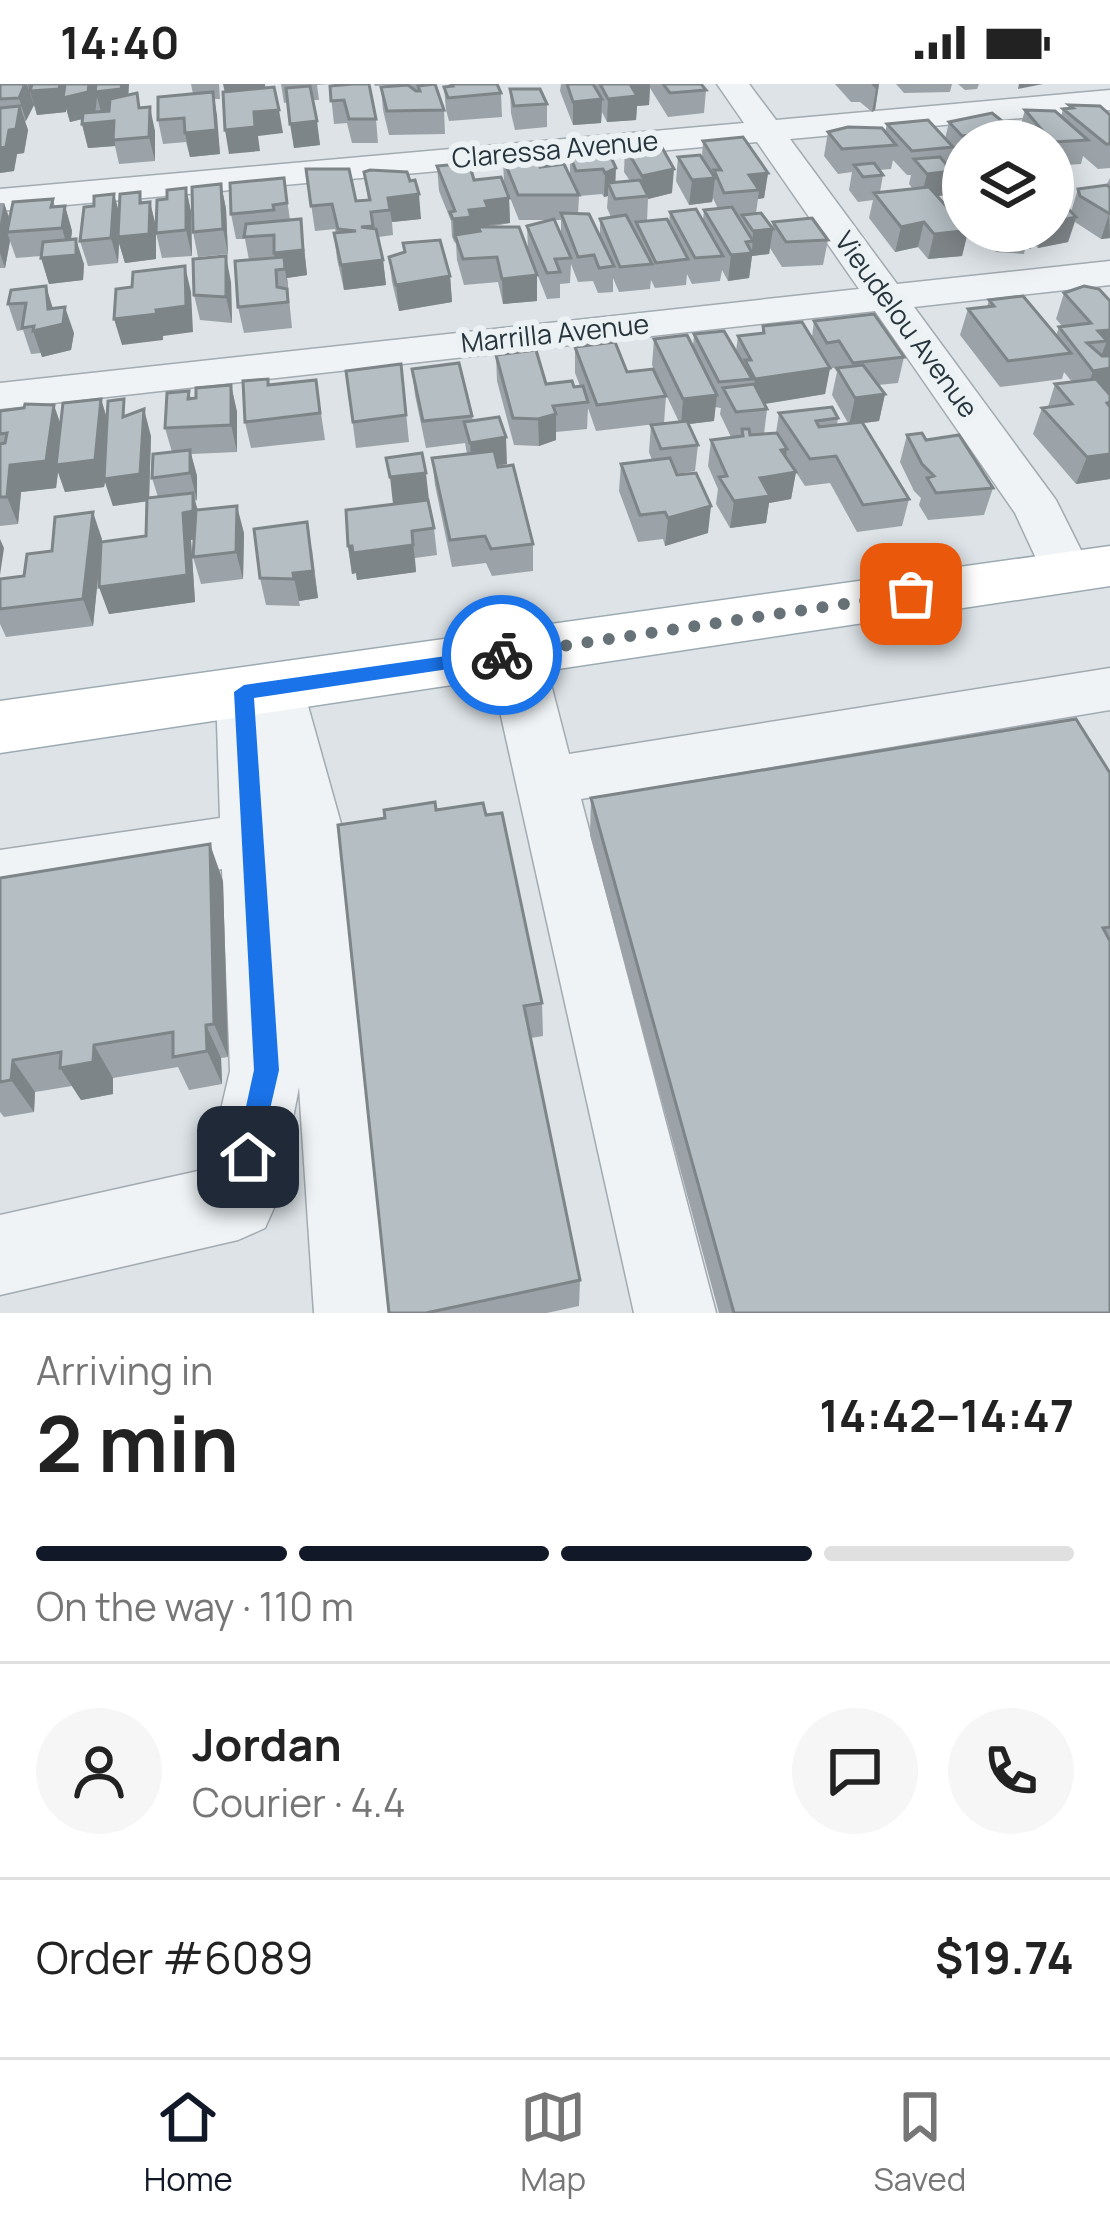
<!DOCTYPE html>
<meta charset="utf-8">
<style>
body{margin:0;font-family:Manrope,sans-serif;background:#f6f6f6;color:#222;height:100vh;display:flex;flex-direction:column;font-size:45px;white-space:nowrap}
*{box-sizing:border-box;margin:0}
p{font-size:39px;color:#767676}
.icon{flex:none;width:66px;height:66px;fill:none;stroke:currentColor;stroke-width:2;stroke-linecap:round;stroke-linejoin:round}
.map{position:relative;height:1229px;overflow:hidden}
.drawer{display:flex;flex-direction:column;background:#fff;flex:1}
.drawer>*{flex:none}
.buttons{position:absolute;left:942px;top:36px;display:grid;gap:24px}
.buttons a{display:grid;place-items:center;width:132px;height:132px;border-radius:50%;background:#fff;box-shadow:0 6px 30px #0003;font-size:60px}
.pin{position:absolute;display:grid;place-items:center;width:102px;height:102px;color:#fff;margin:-51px;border-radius:24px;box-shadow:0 6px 18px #0006}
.courier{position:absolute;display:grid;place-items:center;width:120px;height:120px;margin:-60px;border:9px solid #1a73e8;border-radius:50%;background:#fff;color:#222;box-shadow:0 3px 15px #0007}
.summary em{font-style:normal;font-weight:700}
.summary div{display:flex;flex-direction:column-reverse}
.summary{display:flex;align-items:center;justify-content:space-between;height:204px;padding:0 36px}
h1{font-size:78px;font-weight:700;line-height:90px}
.bar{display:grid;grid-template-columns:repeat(4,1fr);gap:18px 12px;align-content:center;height:144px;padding:0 36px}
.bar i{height:15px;border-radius:9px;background:#e0e0e0}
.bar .on{background:#111827}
.bar p{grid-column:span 4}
.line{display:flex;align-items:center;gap:30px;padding:0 36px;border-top:3px solid #e0e0e0}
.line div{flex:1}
.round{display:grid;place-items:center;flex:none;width:126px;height:126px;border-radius:63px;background:#f6f6f6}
.status{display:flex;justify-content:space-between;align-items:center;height:84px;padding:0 60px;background:#fff;direction:ltr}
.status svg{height:33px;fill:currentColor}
.dock{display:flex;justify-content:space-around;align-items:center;height:168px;border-top:3px solid #e0e0e0;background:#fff;font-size:33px;color:#767676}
.dock a{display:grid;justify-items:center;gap:6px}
.dock .on{color:#111827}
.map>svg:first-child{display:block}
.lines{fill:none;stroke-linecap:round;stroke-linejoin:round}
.minor-casing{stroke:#a2abb1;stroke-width:3}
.major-casing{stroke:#9cabb2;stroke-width:3}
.minor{fill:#eff3f5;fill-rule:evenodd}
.major{fill:#fff;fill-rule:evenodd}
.wall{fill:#9ba3a8;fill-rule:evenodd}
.shaded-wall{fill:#7e8588}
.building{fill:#b4bec3;stroke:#7e8588;stroke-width:3}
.route{fill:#1a73e8}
.done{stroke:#667278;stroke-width:12;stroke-dasharray:0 21.6}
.labels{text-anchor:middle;stroke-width:12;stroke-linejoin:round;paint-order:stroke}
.far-street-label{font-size:27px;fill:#26353d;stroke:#ecf2f4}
</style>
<div class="status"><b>14:40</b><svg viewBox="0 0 49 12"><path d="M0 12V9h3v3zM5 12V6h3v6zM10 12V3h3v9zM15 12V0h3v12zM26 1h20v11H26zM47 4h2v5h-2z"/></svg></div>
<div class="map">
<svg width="1110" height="1229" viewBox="0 0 1110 1229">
<rect width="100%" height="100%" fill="#dde3e7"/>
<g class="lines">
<defs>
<path id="minor" d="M717,0h32l27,36 334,-30v20l-320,29 107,145 213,-23v24l-196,22 142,193 36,72 -8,12 -18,6 -18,-6 -33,-71 -140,-202 -875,98v-26l859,-94 -102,-147 -757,69v-22l744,-66z
M515,549l19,6 9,14 26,101 541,-86v42l-529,89 135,514h-82l-147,-660 9,-14z
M275,583l20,6 8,15 42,150 51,475h-82l-15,-226 -22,114 -12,27 -27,12 -238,55v-80l207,-46 23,-98 -8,-202 -222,35v-54l220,-32 -4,-126 8,-15z"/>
<path id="major" d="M1110,462v40l-1110,167v-52z"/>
</defs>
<use href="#minor" class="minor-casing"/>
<use href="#major" class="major-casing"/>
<use href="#minor" class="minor"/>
<use href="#major" class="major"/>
</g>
<path class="wall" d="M0,0h129l-1,11 13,13 14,23v30l-36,3 -4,-18 -27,2 -6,-24v-5l-12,3 -4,-14v4l-29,3 -4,-14 1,4 -9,17 3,8 -4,23 -7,1 -3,17 -14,2z
M191,0h28l1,15h-6l6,55 -30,3 -4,-15 -23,2 -5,-24 35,-26z
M281,0h48l-12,1 2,15h-6l7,45 -26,3 -6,-46 -4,1z
M374,0h61l9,26 1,24 -56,1 -6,-25 -2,-23 6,-2 -12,1z
M449,0h48l4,9 1,24 -53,4 -3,-11 -2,-23 5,-1z
M561,0h140l5,6 -2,23 -36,4 -18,-29 -1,17 -12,1 -1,14 -29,2 -5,-10 -1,11 -28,2 -13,-34z
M835,0h44l-4,26 -3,2 -12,-10h-9z
M896,0h56l-2,8 -46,1z
M958,0h21l-2,5 -12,1z
M330,2l46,33 2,24h-26l-5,-20 -13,1z
M510,5l37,15v23l-32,3 -4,-17z
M1069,21l41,10v53l-12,1 -15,-13 -2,8 -28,2v-25h-90v18l-7,1 -4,-5 -6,40 -9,1 10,11 6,-23 10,-1v48h90v-61l7,6 -6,19 17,17 7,-23 28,-3 4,-8v60l-9,1 -26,-17 -7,20 -30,6 -5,-5 -2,6h-6l-1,5 -28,-2 -18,-21 -10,1 -6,24 -34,3 -10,-12 -23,5 -26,-34 4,-18 -15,2 -9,-12 3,-18 -14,2 -14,-18 4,-24h57l2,-8 58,15 4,-17 69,12 7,-24 36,7 2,-8 5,-1zM893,76l14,15h4l-2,9 4,5 -33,3 3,-17 -4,-5 12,-1z
M703,57l65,32 -4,25 -6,1 -2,14 16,15 1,-6 55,18 -5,25 -41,2 -12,-19 -1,6 -17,2 -3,22 -21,3 -6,-11 -2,11 -28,3 -5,-10 -1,11 -31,3 -4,-8 -1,9 -31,3 -6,-14v14l-15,1 -5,-12 -15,1 -7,-18 -1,19 -10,1v14l-13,1 -11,-28 1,30 -34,3 -5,-22 -34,3 -7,-25 -1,-16 -4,-7 -1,-16 -12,-30 -2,-25 37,14 35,18 1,25 -21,4 39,23 -1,-24 23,-6h-31l-15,-37 -1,-25 67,18v-21h40l5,28 15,-2 -6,-9 1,-25 47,46 -24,6 -1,22 22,2 1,-11 33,8 1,-10 14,-1 -5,-11 -1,4 -23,3 -13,-24 2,-24 24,-1zM602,110l2,3 4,-1 -1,12 4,9 -11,2v17l-22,-22 1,-18zM555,136h6v15z
M306,85l50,32 12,-1 -4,-28 57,47 -29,3 1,13 -15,2 5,23 3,25 -42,5 -7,-31 -3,-26h2l-1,-4 -20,2z
M284,94l6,42 11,-1 6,56 -20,3 5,50 -48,5 -6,-26 11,-47 -4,-21h-9l-5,-25z
M221,100l5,25 2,45 -30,3 -5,-25z
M186,104l5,24 1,44 -30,2 -6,-25 11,-34z
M140,108l2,11 8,-1 6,25v32l-31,4 -6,-20 -1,20 -30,3 -8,-25 14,-35 25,6z
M53,115l2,8 10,-1 7,25 -1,8 13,25 -1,16 -34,4 -8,-28 -25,2 -6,-17 -5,27h-5v-65h4l6,16z
M403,159l47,33 2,26 -53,9 -7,-29 -3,-25 15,-5z
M231,198l1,41 -32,-3 -6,-25z
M1099,205l11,66 -8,1h8v37h-2l2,2v84l-34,5 -43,-50 9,-26 6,-1 7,-23 17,-2 -8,-10 -2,7 -62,8 -40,-52 8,-26 19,-2 2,-7 67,36 3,-9h4l-7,-8 8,-26z
M11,206l63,43 -3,17 -29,7 -1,-4 -10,1 -8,-24 -6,1 -9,-27z
M814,237l90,36 -6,26 -20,2 7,9 -6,27 -16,2 46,76 -7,27 -45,6 -27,-49 -25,3 -19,-29 10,15 -5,27 -22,4 -3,20 -36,5 -14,-24 2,-15 -10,-23 3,-26 20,-3 -11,-23 1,-6 -6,-1 -1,14 -25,3 9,21 -3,26 -18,3 31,59 -43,13 -2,-7 -25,3 -19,-51 2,-27 31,-4 -3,-8 2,-27 28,-3 -27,-57 2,-26 39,9 1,-14 42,17 2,-15 24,-3 1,-7 49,11zM830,284h4l3,4 -5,23 16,28 -11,2 1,-7 -59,-5 -3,20 -12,1 3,-25 -2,-5 60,-10z
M575,263l52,25 39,24 -2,27 -68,8 -8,-23 -1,21 -31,3v8l-17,6 -25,-1 -17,-64 -1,-26 50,29 28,3 6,-1 -5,-13z
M401,280l8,78 -53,6 -10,-77z
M412,285l60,47 1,5 34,43 -9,1 35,79v27l-41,5 -6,-13 -34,4 -17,-82 -3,-27 35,-4 -2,-11 -39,5 -11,-53z
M316,296l9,60 -74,8 -6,-26z
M231,301l6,27v40l-46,2 6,22v24l-2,1 3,9 46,23 -1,46 -42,5 -8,-27 1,-18 -3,1 4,62 -86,12 -10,-27 1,-30 -7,69 -87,11 -6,-13v-45l24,-3 28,-25 50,-12v3l44,-6 1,-35 -34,5 -8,-24 -1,5 -39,5 -7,-20 -2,16 -35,4 -3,32 -18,2v-115l60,13 41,-25 6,20 22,-4 22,21 -2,62 9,-1 -6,-19 20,-26 -7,-24 24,-37 2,8 5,-1z
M907,351l19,5 67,48 -9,27 -56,5 -9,-15 2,-7 -7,-7 -14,-29z
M346,426l88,18 3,27 -22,3 1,14 -59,8 -1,-7 -4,1 -4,-28z
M312,465l6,49 -19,3 1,5 -34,-1 -6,-27z
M1110,689v540h-391l-129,-478 1,-37z
M436,726l50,5 56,188 1,33 -12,2 49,242 -1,26 -32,7h-158z
M0,794l223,3 5,176 -7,1 1,26 -33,6 -11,-23 -65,11v16l-32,6 -9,-14 -37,6 -1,20 -30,5 -4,-5z"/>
<path class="shaded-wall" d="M25,0h2l7,21 -8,16 -7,-23z
M28,0h101l-2,29 -25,2 -5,-18 -2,19 -25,6 -4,-14v4l-29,3z
M223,0h42l2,19 -39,4z
M630,0h20l-1,21 -12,1 -1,14 -29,2 1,-23z
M871,0h8l-4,26 -3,2 4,-23z
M1019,0h24l-25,5z
M213,8l4,23 3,39 -30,3 -5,-24z
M602,15l-1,24 -28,2v-23z
M20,22l8,24 -4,23 -7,1 -3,17 -14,2v-25z
M150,23l5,24v30l-6,-24z
M279,26l4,23 -25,3 2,15 -31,3 -4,-24 29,-18z
M114,37l1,25 -27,2 -6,-24z
M317,37l3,24 -26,3 -4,-24z
M616,84l-1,25 -7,-10v13l-4,1 1,-24z
M674,85l-2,24 -24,6v-3h-7l1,-20z
M952,87l-6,24 -25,3 6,-24z
M768,89l-4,25 -6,1 1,-9 -10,-15z
M1060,92l-7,23v-22z
M715,94l-3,24 -23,3 3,-25z
M221,100l5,25 2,45 -5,-25z
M186,104l5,24 1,44 -6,-26z
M114,110l7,25 29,-17 6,25v32l-31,4 -6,-20 -1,20 -7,-25z
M419,110l2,25 -29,3 -4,-24z
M509,114l1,25 -21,2v8l-11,-6 1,7 -24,1 -1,9 -1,-25 32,-18z
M4,119l8,25 -5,4 3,9 -5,27 -5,-15v-29z
M65,122l7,25 -3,22 -7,-25z
M1109,130l1,24 -9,1z
M1076,133l-8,25 -30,6 5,-17h10v-9z
M301,135l6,56 -20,3 2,17 -4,-26 -8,1 -3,-17z
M924,138l-6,25 -23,5 6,-25z
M773,145l-4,25 -17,2 -3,22 -21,3 3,-26 21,-2 1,-22z
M968,147l-6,25 -34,3 6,-25z
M76,155l8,25 -1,16 -34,4 -8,-26z
M226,172l5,26 1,41 -6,-26z
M383,176l3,25 -42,5 -3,-25z
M185,182l6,26 2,40 -30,4v4l-41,5 -8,-26 42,-9z
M537,191v26l-34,3 -1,-25z
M450,192l2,26 -53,9 -3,-26z
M46,202l8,26 11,-5 9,26 -3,17 -29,7 -9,-26 15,-22z
M1110,246v25l-9,1 6,-15 -9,-10z
M830,284l-5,26 -73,12 3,-27z
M1110,284v25l-26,4 9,-26z
M231,301l6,27v40l-6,-27z
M885,310l-6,27 -30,4 6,-27z
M717,311l-3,26 -33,4 2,-26z
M101,315l8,26 35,-16 7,27 -2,65 -36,5 -8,-24 -1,5 -39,5 -7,-20 -2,16 -35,4 -3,32 -11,-27 3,-32 44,-60 9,26z
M556,330v26l-17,6 -1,-27z
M506,353l1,27 -35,6 -2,-27z
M787,365l-4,25 13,-2 -5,27 -22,4 -3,20 -36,5 4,-27 26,-23 21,-28z
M190,366l7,26v24l-7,-27z
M1110,370v25l-34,5 11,-27z
M426,389l3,27 -36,4 -3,-27z
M193,409l7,27 1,18 -10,2 4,62 -86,12 -10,-27 84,-74z
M237,422l7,27 -1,46 -7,-27z
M711,422l-3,27 -43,13 3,-28z
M93,428l9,27 -9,87 -10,-27z
M307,438l11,76 -19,3 -6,-28z
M412,447l4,41 -59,8 -1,-7 -4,1 -4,-28z
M0,455l4,9 -4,27z
M210,760l13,37 5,176 -14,-33z
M206,941l15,33 1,26 -15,-33z
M94,961l19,33v16l-32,6 -21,-32z
M13,976l22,32 -1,20 -23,-32z"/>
<path class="building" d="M0,0h25l-6,14 -19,1z
M32,0h28l-1,5 -29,2z
M65,0h24l-1,8 -25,6z
M96,0h26l-1,5 -26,3z
M353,0h16l7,35h-27l-5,-19 -13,1 -1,-15z
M435,0l9,26 -57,1 -6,-24 27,-2 8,6h4l-2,-5z
M452,0h45l4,9 -53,5 -4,-11 9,-1z
M567,0h26l9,15 -29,3z
M600,0h30l7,12 -29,3z
M663,0h38l5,6 -36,3z
M310,2l7,35 -27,3 -4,-36z
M274,3l5,23 -25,2 1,15 -30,3 -2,-38z
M510,5h30l7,15 -33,2z
M213,8l3,38 -31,3 -1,-15 -26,2v-23z
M137,9l2,15 11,-1 -1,30 -36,3 1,-19 -32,3 1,-11 26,-2 1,-12z
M1069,21l31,1 10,9v29h-4l-43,-35 10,-1z
M20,22l-4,23 -7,1 -3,17 -6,1v-40z
M1025,26l30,1 33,29 -35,2 -21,-1 -9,-9 19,-2z
M992,29l35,28h-42l-6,-7 -17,2 -13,-14z
M928,36l25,27 -41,4 -25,-27z
M848,43l34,1 14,17 -54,4 -14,-17z
M743,53l25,36 -19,2 10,15 -35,3 -10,-23h7l-18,-29z
M660,60l14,25 -32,7 -17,-29z
M580,68l30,3 6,13 -11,5 -2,-4 -27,2 -6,-16z
M535,71l5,12 24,-3 15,31h-61l-15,-37z
M700,71l15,23 -23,2 -14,-23z
M940,73l12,14 -25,3 -13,-15z
M469,79l5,17 27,-3 8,21 -24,3 3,7 -19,2 2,7 -18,2 -3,-7 5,-1 -18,-45z
M874,79l9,12 -20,2 -9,-12z
M306,85h43l7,32 14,-1 -6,-28 6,-2 37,2 3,9 5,-1 4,14 -31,4 2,12 -19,2 2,14 -12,1 15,2 7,31 -42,5 -7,-32 22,-2 -18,-2 -6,-25 -21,2z
M284,94l3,25 -14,2 1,5 -43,4 -1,-31z
M640,96l8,16 -33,3 -7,-16z
M963,99v13l-10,-12z
M221,100l2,45 -30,3 -1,-45z
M1107,101l3,3v26l-30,-18 -2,-7z
M929,103l34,38v6l-29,3 -10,-12 -23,5 -27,-34z
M186,104v42l-30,3 1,-33 10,-1v-9z
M140,108v11l10,-1 -1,32 -31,3 2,-43z
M1053,109l23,24 -23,5z
M114,110l-3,44 -31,3 4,-34 10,-1v-10z
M53,115l-2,8 14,-1 -3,22 -55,4 6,-30z
M732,123l21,34 -7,1 6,11 -21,2 -27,-45z
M696,125l27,47 -28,2 -25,-46z
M561,129l28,1 25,52 -15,2 -5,-13 -16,2z
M761,129l12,16 -20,2 -11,-16z
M626,131l26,49 -32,3 -20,-48z
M812,134l16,22 -42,2 -13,-20z
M301,135l2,31 -29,3v-18l-30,2 2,-13z
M554,135l17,39 -16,1 5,13 -13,1 -20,-47z
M667,135l21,40 -32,4 -20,-41z
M478,143h41l18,48 -35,4 -5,-22 -34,2 -8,-24 25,-4z
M76,155v16l-35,3 2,-16z
M440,156l10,36 -54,9 -7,-28 16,-5 -2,-9z
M226,172v41l-32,-2 -1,-36z
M284,173l1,12 -9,1 1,17 10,2 1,13 -50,5 -3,-46z
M185,182l1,40 -30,4 1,4 -43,5 2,-30 16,-2 1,-15z
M46,202l2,23 17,-2 -2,17 -30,7 1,-5 -12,2 4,-25 -18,1 3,-14z
M1084,202l15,3 11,12v29l-12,1 9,10 -20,2 15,13h8v12l-17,3 -34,-44 32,-4 -27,-30z
M1023,212l48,57 -63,8 -40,-52 26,-3 -5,-6z
M874,230l30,43 -51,6 -14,-22 -12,2 -13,-22z
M802,238l28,46 -75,11 -10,-19h6l-13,-24 26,-3 -1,-7z
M724,247l28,48 -33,3 -25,-48z
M687,251l30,60 -34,4 -29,-60z
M615,258l12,30 26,-3 13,27 -69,9 -22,-58z
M536,266l10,34 26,-3 2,6 9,-1 5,16 -35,4 3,8 -18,5 -25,-1 -17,-63z
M459,279l13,53 -49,5 -11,-52z
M401,280l5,51 -53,7 -7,-51z
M863,281l22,29 -30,4 -18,-30z
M268,295v6l48,-5 4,33 -75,9 -2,-41z
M1096,295l14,16v7l-3,1 3,4v47l-23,3 -45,-49 30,-4 -17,-20z
M754,300l13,25 -31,3 -13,-24z
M231,301v40l-66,3 2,-35 22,-2 -1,8 8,-1v-10z
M101,315l-6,61 -39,5 7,-62z
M124,315l-1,18 21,-8 -4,65 -36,5 4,-78z
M25,320l29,1 -8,56 -36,4 -3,32h-7v-53l5,-1 2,-10 -7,1v-23l24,-3z
M832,323l6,11 -22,3 3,6 43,-5 47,77 -46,6 -27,-49 -26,3 -31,-46z
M499,333l7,20 -36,6 -6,-21z
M687,337l11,24 -37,4 -10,-24z
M742,345h7l1,6 27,-2 10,16 -6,1 15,22 -36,6 10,18 -36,5 -15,-24 8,-1 -16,-36 32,-4z
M922,349l4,7 33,-5 34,53 -57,5 -9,-15 7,-2 -12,-12 -15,-29z
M190,366v23l-38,5 1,-24z
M494,367l4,16 15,-2 20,79 -42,5 -6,-13 -35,4 -18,-82z
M422,369l4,20 -36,4 -4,-19z
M670,374l7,17 19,-2 15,33 -43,12 -3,-6 -25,3 -19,-51z
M193,409v18l-10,2 4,62 -88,12 2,-45 45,-6 1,-38z
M428,416l6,28 -22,3 1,14 -60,8 -1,-7h-4l-2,-36z
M237,422l-1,46 -43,5 3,-47z
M93,428l-10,87 -83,10v-30l24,-3 3,-22 25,-3 3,-34z
M307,438l6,49 -20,2 1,6 -34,-1 -6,-49z
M1076,635l34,54v154l-7,1 7,13v372h-376l-143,-515z
M435,718l1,8 47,-7 3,12 16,-2 40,190 -18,3 56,274 -154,33h-37l-51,-488 47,-7 -1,-8z
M210,760l4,180 -8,1 1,26 -34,6v-25l-79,13 -1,17 -33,6 1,-16 -48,8 -2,20 -11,2v-204z"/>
<path class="route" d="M502,564l7,2v10l-255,38 25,372 -22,96 -9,4 -10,-4 -3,-9 19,-87 -20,-378 10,-7z"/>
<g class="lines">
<path class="done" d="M502,571l409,-61"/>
</g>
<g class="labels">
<g class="far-street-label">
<text transform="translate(555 66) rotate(-5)" y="9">Claressa Avenue</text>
<text transform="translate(906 241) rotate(54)" y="9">Vieudelou Avenue</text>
<text transform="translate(555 250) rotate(-6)" y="9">Marrilla Avenue</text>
</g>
</g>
</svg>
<div class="buttons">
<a><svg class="icon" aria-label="layers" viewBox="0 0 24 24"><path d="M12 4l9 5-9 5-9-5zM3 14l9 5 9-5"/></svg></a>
</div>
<div class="pin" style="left:911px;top:510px;background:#ea580c"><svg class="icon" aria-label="bag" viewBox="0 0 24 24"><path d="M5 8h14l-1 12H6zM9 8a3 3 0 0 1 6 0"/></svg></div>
<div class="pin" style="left:248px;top:1073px;background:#1f2937"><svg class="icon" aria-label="home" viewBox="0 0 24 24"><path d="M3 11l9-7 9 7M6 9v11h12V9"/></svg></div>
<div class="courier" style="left:502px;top:571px"><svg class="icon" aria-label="bike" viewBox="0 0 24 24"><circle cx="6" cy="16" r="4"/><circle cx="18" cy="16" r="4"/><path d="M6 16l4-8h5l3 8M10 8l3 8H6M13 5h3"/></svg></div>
</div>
<section class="drawer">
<div class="summary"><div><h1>2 min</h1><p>Arriving in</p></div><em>14:42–14:47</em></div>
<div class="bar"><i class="on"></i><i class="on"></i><i class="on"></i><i></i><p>On the way · 110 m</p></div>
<div class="line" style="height:216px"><a class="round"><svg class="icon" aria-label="person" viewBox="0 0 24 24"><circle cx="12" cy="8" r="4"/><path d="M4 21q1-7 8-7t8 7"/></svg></a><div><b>Jordan</b><p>Courier · 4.4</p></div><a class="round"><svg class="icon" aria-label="chat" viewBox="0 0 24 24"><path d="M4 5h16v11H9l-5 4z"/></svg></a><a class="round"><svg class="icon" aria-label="phone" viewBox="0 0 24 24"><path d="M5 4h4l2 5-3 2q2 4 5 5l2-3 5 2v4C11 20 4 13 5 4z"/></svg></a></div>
<div class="line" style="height:156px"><div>Order #6089</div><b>$19.74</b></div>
</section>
<nav class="dock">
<a class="on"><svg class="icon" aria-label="home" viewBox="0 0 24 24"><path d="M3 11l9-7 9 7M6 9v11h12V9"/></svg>Home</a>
<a><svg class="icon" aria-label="map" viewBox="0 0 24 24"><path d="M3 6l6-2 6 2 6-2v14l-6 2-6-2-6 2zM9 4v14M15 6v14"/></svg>Map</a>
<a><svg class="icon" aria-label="saved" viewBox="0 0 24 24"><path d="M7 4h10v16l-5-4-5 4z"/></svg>Saved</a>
</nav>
